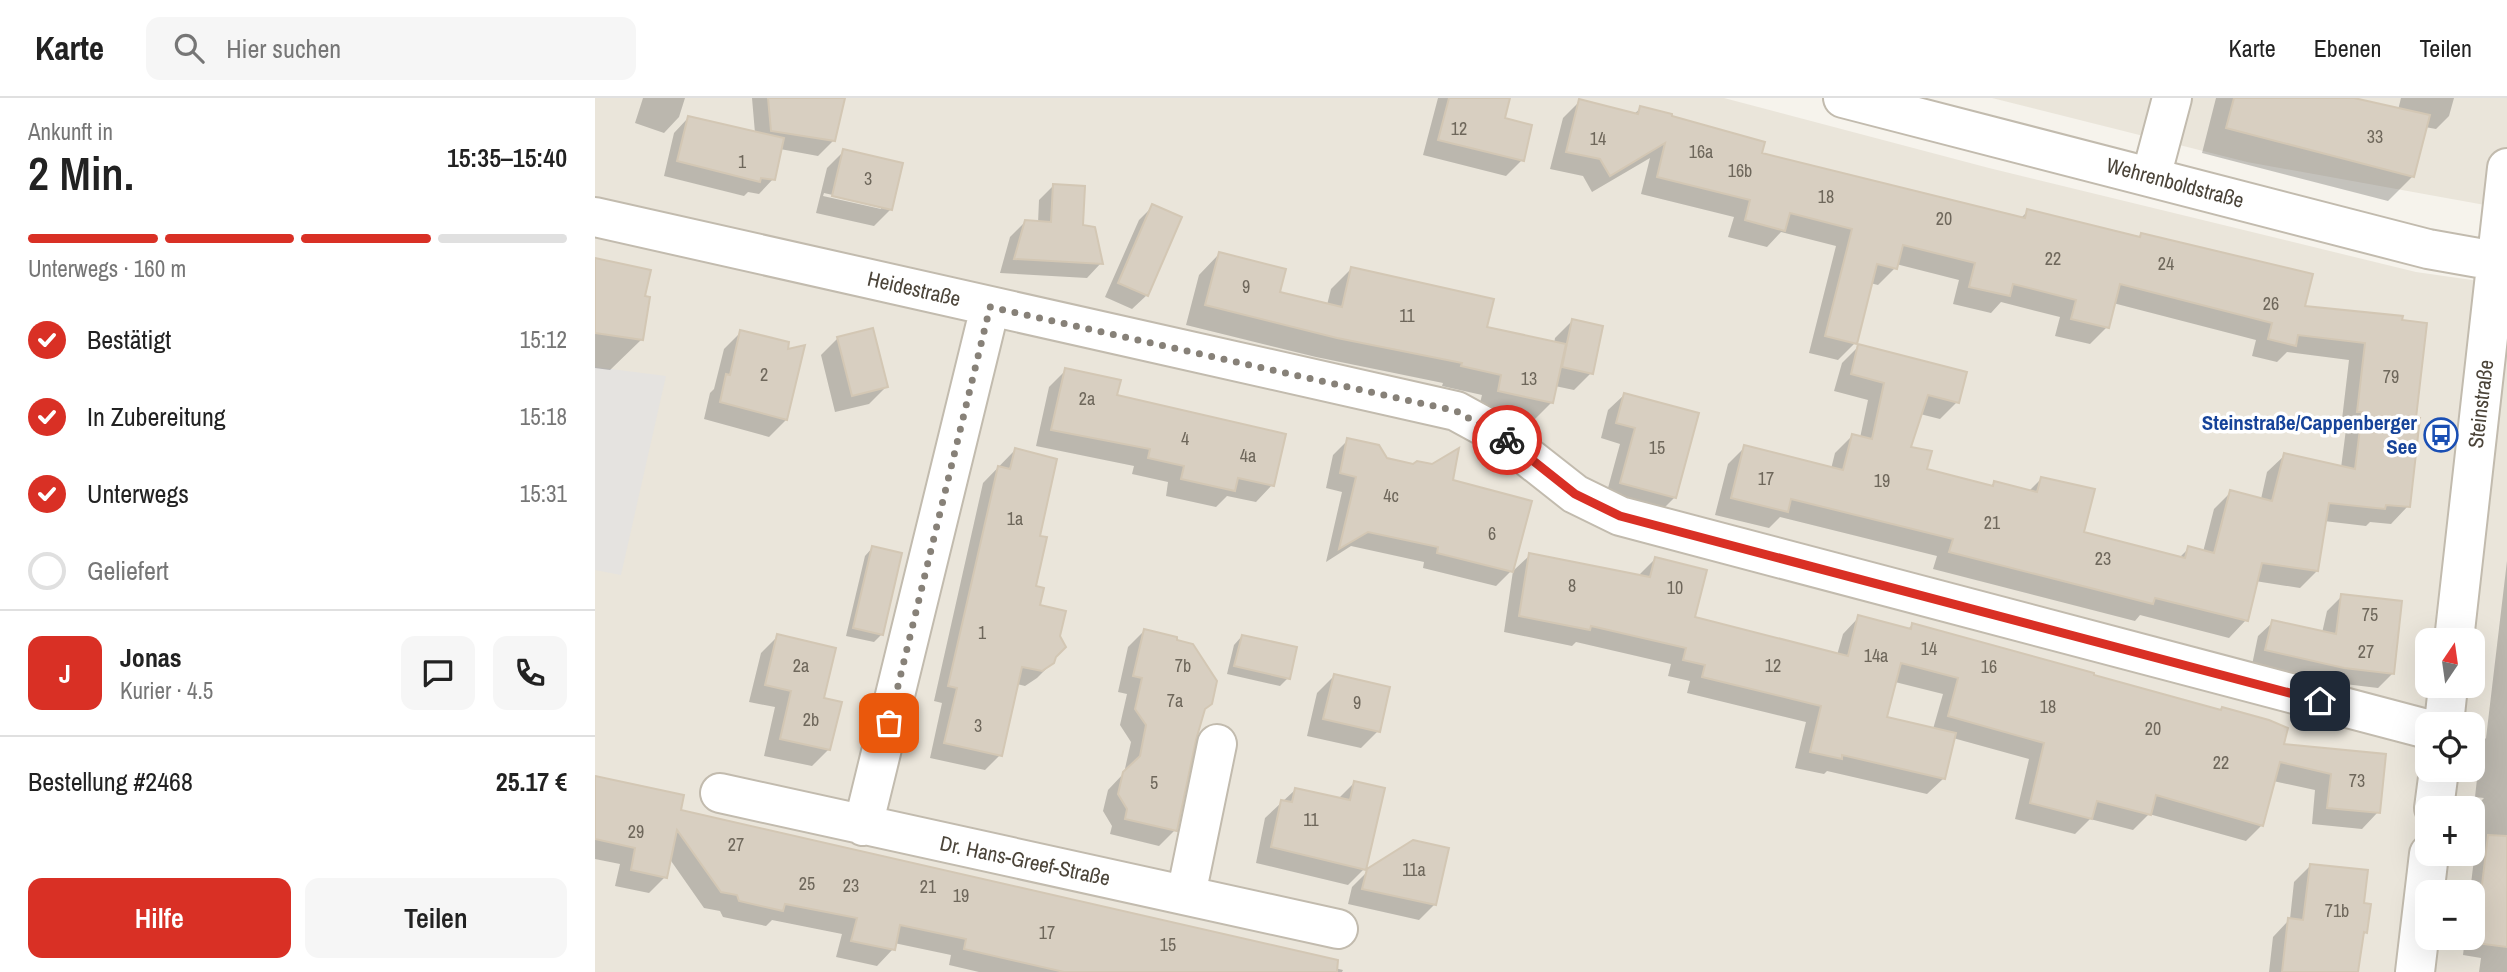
<!DOCTYPE html>
<html lang="de">
<meta charset="utf-8">
<style>
body{margin:0;font-family:"Archivo Narrow",sans-serif;background:#f6f6f6;color:#222;height:100vh;display:flex;flex-direction:column;font-size:26px;white-space:nowrap}
*{box-sizing:border-box;margin:0}
p{font-size:23px;color:#767676}
.icon{flex:none;width:38px;height:38px;fill:none;stroke:currentColor;stroke-width:2;stroke-linecap:round;stroke-linejoin:round}
.map{position:relative;flex:1;overflow:hidden}
.details{display:flex;flex-direction:column;background:#fff;width:595px}
.details>*{flex:none}
.needle{width:46px;rotate:13deg}
.fabs{position:absolute;left:1820px;top:530px;display:grid;gap:14px}
.fabs a{display:grid;place-items:center;width:70px;height:70px;border-radius:14px;background:#fff;box-shadow:0 7px 28px #0002;font-size:35px}
.pin{position:absolute;display:grid;place-items:center;width:60px;height:60px;color:#fff;margin:-30px;border-radius:14px;box-shadow:0 4px 10px #0006}
.courier{position:absolute;display:grid;place-items:center;width:70px;height:70px;margin:-35px;border:5px solid #d93025;border-radius:50%;background:#fff;color:#222;box-shadow:0 2px 9px #0007}
.overview em{font-style:normal;font-weight:600}
.overview div{display:flex;flex-direction:column-reverse}
.overview{display:flex;align-items:center;justify-content:space-between;height:119px;padding:0 28px}
h1{font-size:46px;font-weight:600;line-height:52px}
.bar{display:grid;grid-template-columns:repeat(4,1fr);gap:10px 7px;align-content:center;height:84px;padding:0 28px}
.bar i{height:9px;border-radius:5px;background:#e0e0e0}
.bar .selected{background:#d93025}
.bar p{grid-column:span 4}
.line{display:flex;align-items:center;gap:18px;padding:0 28px;border-top:2px solid #e0e0e0}
.line div{flex:1}
.round{display:grid;place-items:center;flex:none;width:74px;height:74px;border-radius:14px;background:#f6f6f6}
ol{padding:0 28px;list-style:none}
li{display:flex;align-items:center;gap:21px;height:77px}
li p{margin-inline-start:auto}
li .icon{padding:7px;border-radius:50%;background:#d93025;color:#fff;stroke-width:4}
li:last-child{color:#767676}
li i{width:38px;height:38px;border:4px solid #e0e0e0;border-radius:50%}
.action{display:flex;gap:14px;margin-top:auto;padding:14px 28px}
.action a{flex:1;height:80px;border-radius:14px;background:#d93025;color:#fff;font-size:28px;font-weight:600;line-height:80px;text-align:center}
.action a+a{background:#f6f6f6;color:#222}
header{display:flex;align-items:center;gap:42px;box-sizing:border-box;height:98px;padding:0 35px;background:#fff;border-bottom:2px solid #e0e0e0}
header strong{font-size:33px}
nav{display:flex;gap:38px;margin-inline-start:auto;font-size:24px}
.search{width:490px;height:63px;background:#f6f6f6;display:flex;align-items:center;gap:18px;box-sizing:border-box;padding:0 24px;border-radius:14px;color:#767676;font-size:26px}
main{display:flex;flex:1;min-height:0}
.map>svg:first-child{display:block}
.residential{fill:#eae5da;fill-rule:evenodd}
.parking{fill:#e5e3e0}
.shadow{fill:#0003;fill-rule:evenodd}
.building{fill:#d8cfc1;stroke:#d3c7b4;stroke-width:2}
.lines{fill:none;stroke-linecap:round;stroke-linejoin:round}
.minor-casing{stroke:#c2bbae;stroke-width:42}
.minor{stroke:#fff;stroke-width:38}
.done{stroke:#878178;stroke-width:7;stroke-dasharray:0 12.6}
.route{stroke:#d93025;stroke-width:9}
.labels{text-anchor:middle;stroke-width:7;stroke-linejoin:round;paint-order:stroke}
.number-label{font-size:18px;fill:#6e675b}
.street-label{font-size:21px;fill:#4b4439;stroke:#fff}
.transit-label{font-size:21px;font-weight:bold;fill:#164399;stroke:#fff;text-anchor:end}
</style>
<header>
<strong>Karte</strong>
<div class="search"><svg class="icon" aria-label="search" viewBox="0 0 24 24"><circle cx="10" cy="10" r="6"/><path d="M15 15l6 6"/></svg>Hier suchen</div>
<nav><a>Karte</a><a>Ebenen</a><a>Teilen</a></nav>
</header>
<main>
<section class="details">
<div class="overview"><div><h1>2 Min.</h1><p>Ankunft in</p></div><em>15:35–15:40</em></div>
<div class="bar"><i class="selected"></i><i class="selected"></i><i class="selected"></i><i></i><p>Unterwegs · 160 m</p></div>
<ol>
<li><svg class="icon" aria-label="check" viewBox="0 0 24 24"><path d="M5 12l5 5 9-10"/></svg>Bestätigt<p>15:12</p></li>
<li><svg class="icon" aria-label="check" viewBox="0 0 24 24"><path d="M5 12l5 5 9-10"/></svg>In Zubereitung<p>15:18</p></li>
<li><svg class="icon" aria-label="check" viewBox="0 0 24 24"><path d="M5 12l5 5 9-10"/></svg>Unterwegs<p>15:31</p></li>
<li><i></i>Geliefert</li>
</ol>
<div class="line" style="height:126px"><b class="round" style="background:#d93025;color:#fff">J</b><div><b>Jonas</b><p>Kurier · 4.5</p></div><a class="round"><svg class="icon" aria-label="chat" viewBox="0 0 24 24"><path d="M4 5h16v11H9l-5 4z"/></svg></a><a class="round"><svg class="icon" aria-label="phone" viewBox="0 0 24 24"><path d="M5 4h4l2 5-3 2q2 4 5 5l2-3 5 2v4C11 20 4 13 5 4z"/></svg></a></div>
<div class="line" style="height:91px"><div>Bestellung #2468</div><b>25.17 €</b></div>
<div class="action"><a>Hilfe</a><a>Teilen</a></div>
</section>
<div class="map">
<svg width="1912" height="874" viewBox="0 0 1912 874">
<rect width="100%" height="100%" fill="#f6f3ec"/>
<path class="residential" d="M0,0h1129l265,70 427,104 91,13v687h-1912zM1832,542h46v46h-46zM1832,626h46v46h-46zM1832,710h46v46h-46zM1832,794h46v46h-46z
M1397,0h515v111l-260,-47z"/>
<path class="parking" d="M0,269l71,9 -45,199 -26,-5z"/>
<path class="shadow" d="M48,0h42l-6,19 -15,16 -29,-10z
M157,0h91l-9,42 -16,16 -38,-7 -7,30 -14,15 -11,-2 -4,4 -80,-20 10,-43 14,-15 67,15z
M843,0h70l-5,21 19,41 -16,16 -83,-21z
M1621,0h118l64,12 3,-12h53l-5,18 -13,13 -11,-2 -12,49 -25,25 -186,-48z
M985,3l54,13 7,-6 119,46 260,65 8,-8 110,28 4,-4 161,72 98,11 13,101 -6,87 -17,18 -21,-2 -4,4 -42,-5 -7,50 -17,17 -45,-7 -9,39 -17,18 -89,-23 -5,6 -202,-52 4,-13 -157,-39 -11,11 -54,-13 13,-51 17,-17 86,22 4,-16 17,-17 8,2 8,-38 -34,-9 8,-28 17,-17 98,56 -17,17 -20,-5 -11,34 16,22 65,17 4,-4 35,8 12,-12 41,54 97,25 10,-10 14,4 11,-43 17,-17 30,7 6,-27 18,-17 56,13 5,-39 -5,-1 8,-68 -62,-8 -10,10 -25,-6 4,-16 -143,-37 -6,24 -17,17 -35,-8 5,-19 -59,-15 -10,11 -38,-9 6,-24 -63,-16 -1,4 -17,17 -8,-2 -15,60 -17,17 -29,-7 27,-107 -55,-14 -14,15 -39,-10 6,-20 -93,-23 9,-36 -58,34 -9,-16 -33,-7 13,-51z
M249,53l47,58 -17,17 -58,-13 11,-45zM229,95l57,13v3l-58,-13z
M459,87l47,78 -14,15 -87,-5 10,-36 15,-15 13,1 1,-23z
M558,108l-6,89 -15,14 -27,-12 34,-77z
M624,156l59,39 49,12 4,-16 20,-20 134,59 69,16 1,-6 17,-17 19,52 -17,17 -19,-4 -3,16 -21,21 -53,-12 4,-16 -40,-9 1,-3 -127,-26 -130,-32 13,-50z
M0,162l46,80 -31,30 -15,-2z
M146,234l45,19v69l-17,17 -65,-18 6,-26 4,-4 10,-40z
M243,240l48,49 -17,17 -34,8 -14,-57z
M471,272l49,27 157,88 -16,17 -29,-6 -11,11 -50,-11 2,-14 -36,-8 2,-8 -98,-20 13,-59z
M1029,297l51,102 -16,16 -54,-14 15,-55 -19,-6 7,-28z
M753,342l38,20 27,5 38,16 60,90 -15,15 -73,-18 1,-6 -73,-16 -25,16 16,-70 -16,-4 7,-33z
M420,352l22,87 -4,51 20,74 -16,16 -12,8 -8,-2 -17,71 -15,15 -55,-12 12,-55 -8,-2 49,-218z
M278,449l9,87 -8,8 -28,-6 19,-80z
M935,457l109,20 16,-16 38,59 144,37 6,-21 16,-17 48,13 5,-5 180,51 190,69 102,10 -6,57 -16,17 -50,-5 3,-34 -42,-9 -11,44 -16,16 -97,-27 -16,16 -43,-11 -15,15 -60,-15 14,-60 -76,-21 -9,40 -17,16 -100,-23 -3,3 -29,-6 11,-46 -119,-29 3,-12 -22,-5 3,-12 -95,-22 -4,4 -68,-14 9,-61zM1300,584l48,12 -10,35 -48,-11z
M1912,463v411h-28l2,-14 -18,-3 2,-17h8v-46h-3l11,-91 3,-3 -9,-1 6,-54 5,-5z
M1747,498l51,77 -15,15 -50,-6 -76,-17 6,-29 15,-14 49,11 5,-22z
M549,533l58,81 -27,118 -16,16 -49,-12 2,-8 -9,-15 5,-21 16,-17 7,-31 -11,-17 7,-31 -9,-2 10,-45z
M183,538l44,63 7,50 -17,17 -48,-10 11,-49 -26,-5 12,-49z
M647,538l46,42 -8,8 -53,-12 7,-29z
M739,578l44,55 -17,17 -54,-12 10,-43z
M0,684l84,29 664,159 -1,2h-363l-30,-7 2,-10 -57,-12 -1,6 -16,17 -41,-9 6,-23 -70,-14 -6,6 -43,-9 -3,-6 -16,-3 -35,-50 -4,19 -16,16 -34,-7 5,-22 -25,-5z
M759,685l10,86 -16,16 -92,-22 9,-45 30,-28 43,9z
M1715,768l52,38 4,28 -5,5 -4,35h-88l4,-35 17,-18 4,-37z
M773,773l67,33 -16,16 -71,-16 4,-17z"/>
<path class="building" d="M173,0h77l-10,43 -64,-10z
M854,0h61l-5,20 27,7 -8,36 -86,-21z
M1639,0h120l76,17 -16,62 -188,-49z
M984,1l59,15 2,-8 32,8v2l93,26 -3,11 263,65 2,-9 113,28 1,-4 172,41 -8,32 98,10 -1,4 25,3 -11,95h4l-10,89 -24,-2 -1,4 -56,-6 -11,68 -56,-8 -14,58 -93,-23 -2,6 -204,-52 4,-13 -162,-40 -3,13 -57,-14 13,-53 99,25 9,-36 20,5 12,-56 -33,-9 7,-30 109,28 -8,31 -31,-8 -17,52 21,4 -5,18 66,17 1,-5 43,11 4,-15 54,12 -11,43 101,26 3,-12 26,7 16,-63 42,11 12,-48 71,16 7,-57h-5l8,-69 -67,-8 -2,11 -28,-7 4,-16 -152,-39 -11,44 -38,-9 5,-19 -63,-16 -3,12 -41,-9 6,-24 -72,-18 -6,24 -20,-5 -20,80 -32,-8 27,-107 -62,-16 -5,18 -40,-11 5,-20 -93,-23 8,-34 -55,33 -10,-17 -34,-7z
M93,18l96,22 -9,42 -14,-2 -1,4 -83,-21z
M248,51l60,14 -11,47 -60,-14z
M458,86l32,2 -2,39 12,2 8,37 -89,-5 11,-39 26,2z
M557,106l30,13 -34,79 -30,-13z
M624,154l67,17 -6,23 62,15 9,-40 143,32 -7,28 79,17 -13,59 -55,-12 3,-16 -40,-9 1,-3 -125,-25 -132,-33z
M0,160l56,12 -6,26 5,1 -7,43 -48,-7z
M977,221l31,7 -10,48 -31,-7z
M278,230l15,59 -36,9 -15,-59z
M145,232l49,12 -1,7 17,-4 -18,75 -67,-18 6,-28 4,1z
M470,270l56,12 -4,15 169,39 -12,52 -36,-8 -3,13 -54,-12 3,-13 -36,-8 2,-9 -99,-19z
M1029,295l75,20 -23,85 -56,-15 15,-55 -19,-5z
M752,340l32,7 8,13 26,6 4,-3 15,3 27,-16 -6,32 79,21 -19,71 -76,-19 1,-6 -70,-15 -29,17 17,-72 -16,-4z
M420,350l42,11 -17,77 7,1 -11,49 8,2 -4,17 26,6 -6,25 6,11 -10,10 -2,6 -12,8 -20,-4 -20,89 -58,-13 13,-55 -9,-2 50,-220 12,3z
M277,448l30,7 -19,82 -30,-7z
M934,455l121,24 5,-20 52,13 -12,47 153,39 10,-41 53,14 1,-6 182,50v2l127,35 1,-3 47,13 19,8 -4,16 102,10 -6,59 -53,-5 4,-34 -51,-12 -17,64 -107,-31 -5,20 -54,-14 -5,18 -62,-16 14,-60 -96,-27 10,-38 -57,-15 -14,54 69,16 -11,46 -103,-24v4l-32,-7 11,-46 -119,-29 3,-12 -22,-5 3,-12 -95,-22 -1,4 -71,-14z
M1746,496l61,7 -8,73 -50,-6 -79,-18 7,-30 64,14z
M549,531l33,8v3l16,4 24,37 -5,23 -7,5 -9,31 -19,91 -52,-12 2,-10 -9,-15 5,-22 17,-16 6,-31 -11,-16 7,-31 -9,-2z
M182,536l59,14 -12,50 18,4 -12,48 -50,-11 11,-48 -26,-6z
M647,537l55,12 -7,32 -56,-13z
M739,576l56,13 -10,45 -57,-13z
M0,678l89,19 -3,15 657,150 -1,12h-273l-100,-23 2,-10 -66,-14 -5,25 -44,-9 6,-23 -72,-14 -2,7 -44,-10 -2,-6 -16,-3 -44,-62 -10,48 -36,-8 4,-22 -40,-9z
M759,683l31,7 -19,82 -95,-23 10,-47 11,2 3,-14 55,12z
M1893,737l19,1v111l-32,-4z
M818,742l36,8 -13,57 -74,-16 5,-20z
M1715,766l58,6 -4,33 7,1 -4,29 -3,-1 -6,40h-76l6,-54 15,2z"/>
<g class="lines">
<defs>
<path id="minor" d="M1248,0l585,151 79,14
M1556,79l21,-79
M0,119l861,194 44,24 75,59 45,22 807,213
M1859,542l53,-472
M1849,626l4,-38
M125,695l618,136
M1839,710l5,-38
M268,728l127,-519
M591,797l31,-151
M1820,874l14,-118"/>
</defs>
<use href="#minor" class="minor-casing"/>
<use href="#minor" class="minor"/>
</g>
<g class="lines">
<path class="done" d="M294,625l101,-416 466,104 51,29"/>
<path class="route" d="M912,342l68,54 45,22 700,185"/>
</g>
<defs>
<symbol id="bus-ring" viewBox="-11 -11 22 22"><circle r="9.5" fill="#fff" stroke="#1a4fb4" stroke-width="1.5"/><path d="M-5-6H5V4H4V6H2V4H-2V6H-4V4H-5ZM-3.5-4V0h7V-4ZM-3.5 1.2v1.5H-2V1.2ZM2 1.2v1.5H3.5V1.2Z" fill="#1a4fb4"/></symbol>
</defs>
<g fill-rule="evenodd">
<use href="#bus-ring" x="1827" y="318" width="38" height="38"/>
</g>
<g class="labels">
<g class="number-label">
<text x="864" y="37">12</text>
<text x="1780" y="45">33</text>
<text x="1003" y="47">14</text>
<text x="1106" y="60">16a</text>
<text x="147" y="70">1</text>
<text x="1145" y="79">16b</text>
<text x="273" y="87">3</text>
<text x="1231" y="105">18</text>
<text x="1349" y="127">20</text>
<text x="1458" y="167">22</text>
<text x="1571" y="172">24</text>
<text x="651" y="195">9</text>
<text x="1676" y="212">26</text>
<text x="812" y="224">11</text>
<text x="169" y="283">2</text>
<text x="1796" y="285">79</text>
<text x="934" y="287">13</text>
<text x="492" y="307">2a</text>
<text x="590" y="347">4</text>
<text x="1062" y="356">15</text>
<text x="653" y="364">4a</text>
<text x="1171" y="387">17</text>
<text x="1287" y="389">19</text>
<text x="796" y="404">4c</text>
<text x="420" y="427">1a</text>
<text x="1397" y="431">21</text>
<text x="897" y="442">6</text>
<text x="1508" y="467">23</text>
<text x="977" y="494">8</text>
<text x="1080" y="496">10</text>
<text x="1775" y="523">75</text>
<text x="387" y="541">1</text>
<text x="1334" y="557">14</text>
<text x="1771" y="560">27</text>
<text x="1281" y="564">14a</text>
<text x="206" y="574">2a</text>
<text x="588" y="574">7b</text>
<text x="1178" y="574">12</text>
<text x="1394" y="575">16</text>
<text x="580" y="609">7a</text>
<text x="762" y="611">9</text>
<text x="1453" y="615">18</text>
<text x="216" y="628">2b</text>
<text x="383" y="634">3</text>
<text x="1558" y="637">20</text>
<text x="1626" y="671">22</text>
<text x="1762" y="689">73</text>
<text x="559" y="691">5</text>
<text x="716" y="728">11</text>
<text x="41" y="740">29</text>
<text x="141" y="753">27</text>
<text x="819" y="778">11a</text>
<text x="212" y="792">25</text>
<text x="256" y="794">23</text>
<text x="333" y="795">21</text>
<text x="366" y="804">19</text>
<text x="1742" y="819">71b</text>
<text x="452" y="841">17</text>
<text x="573" y="853">15</text>
</g>
<g class="street-label">
<text transform="translate(1580 85) rotate(15)" y="7">Wehrenboldstraße</text>
<text transform="translate(319 191) rotate(13)" y="7">Heidestraße</text>
<text transform="translate(1886 306) rotate(-83)" y="7">Steinstraße</text>
<text transform="translate(430 763) rotate(12)" y="7">Dr. Hans-Greef-Straße</text>
</g>
<g class="transit-label">
<text x="1822" y="332">Steinstraße/Cappenberger<tspan x="1822" dy="24">See</tspan></text>
</g>
</g>
</svg>
<div class="fabs">
<a><svg class="needle" viewBox="-14 -14 28 28"><path d="M0-13l5 13h-10z" fill="#e53935"/><path d="M0 13l5-13h-10z" fill="#767676"/></svg></a>
<a><svg class="icon" aria-label="locate" viewBox="0 0 24 24"><circle cx="12" cy="12" r="6"/><path d="M12 2v4M12 18v4M2 12h4M18 12h4"/></svg></a>
<a>+</a>
<a>−</a>
</div>
<div class="pin" style="left:294px;top:625px;background:#ea580c"><svg class="icon" aria-label="bag" viewBox="0 0 24 24"><path d="M5 8h14l-1 12H6zM9 8a3 3 0 0 1 6 0"/></svg></div>
<div class="pin" style="left:1725px;top:603px;background:#1f2937"><svg class="icon" aria-label="home" viewBox="0 0 24 24"><path d="M3 11l9-7 9 7M6 9v11h12V9"/></svg></div>
<div class="courier" style="left:912px;top:342px"><svg class="icon" aria-label="bike" viewBox="0 0 24 24"><circle cx="6" cy="16" r="4"/><circle cx="18" cy="16" r="4"/><path d="M6 16l4-8h5l3 8M10 8l3 8H6M13 5h3"/></svg></div>
</div>
</main>
